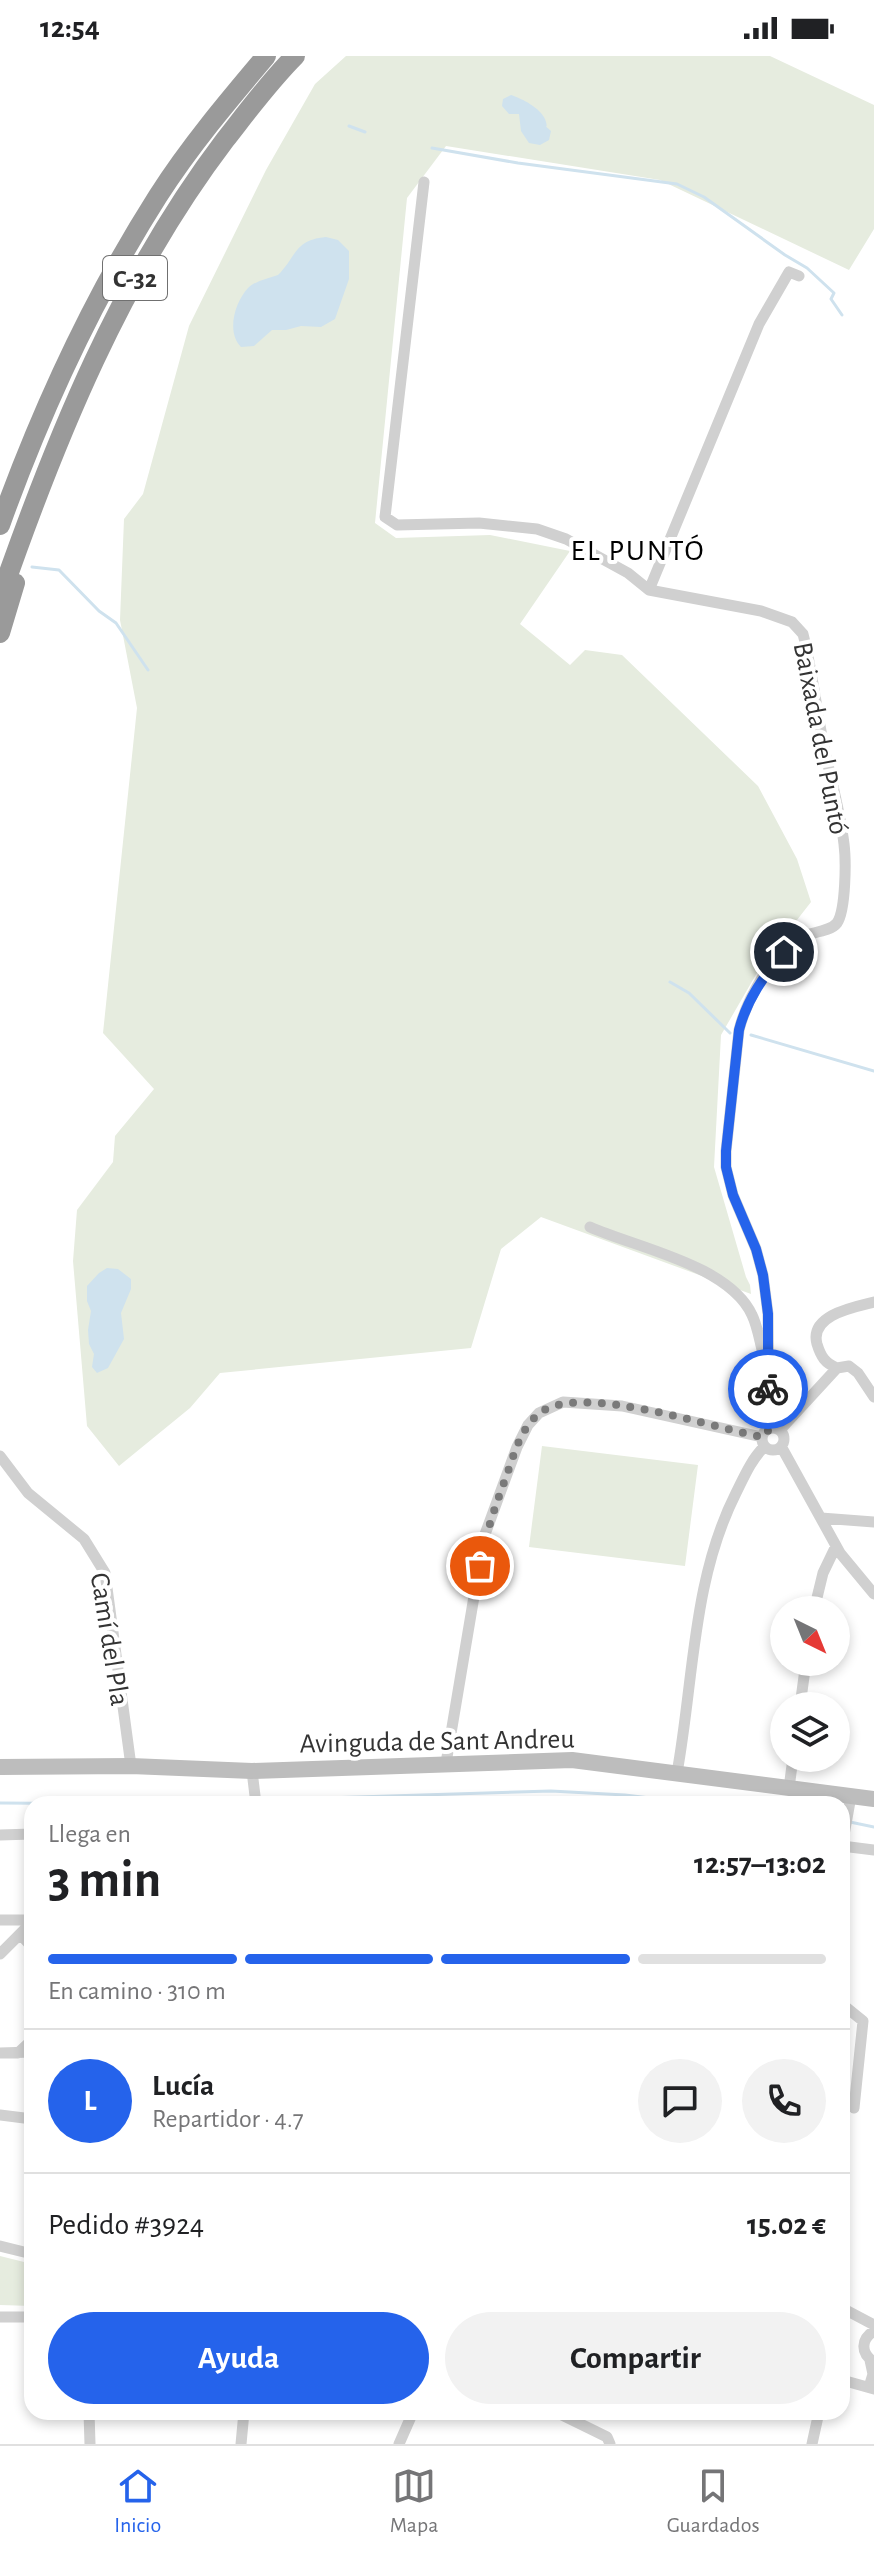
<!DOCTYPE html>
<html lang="es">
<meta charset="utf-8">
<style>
body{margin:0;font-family:"Alegreya Sans",sans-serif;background:#f2f2f2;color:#202124;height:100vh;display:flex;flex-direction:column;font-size:30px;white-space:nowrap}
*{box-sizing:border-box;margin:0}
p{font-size:26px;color:#757577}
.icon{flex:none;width:44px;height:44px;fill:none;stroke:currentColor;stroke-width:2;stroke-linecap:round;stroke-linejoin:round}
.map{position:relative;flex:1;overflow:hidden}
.drawer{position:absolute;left:24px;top:1740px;width:826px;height:624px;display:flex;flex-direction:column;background:#fff;border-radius:24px;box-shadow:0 4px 12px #0003}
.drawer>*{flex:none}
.needle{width:52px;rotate:137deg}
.fabs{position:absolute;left:770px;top:1540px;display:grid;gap:16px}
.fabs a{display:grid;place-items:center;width:80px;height:80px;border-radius:50%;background:#fff;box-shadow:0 4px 12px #0003;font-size:40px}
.pin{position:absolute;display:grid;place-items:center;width:68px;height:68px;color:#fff;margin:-34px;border:4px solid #fff;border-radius:50%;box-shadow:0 2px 8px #0007}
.courier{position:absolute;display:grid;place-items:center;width:80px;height:80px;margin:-40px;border:6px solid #2563eb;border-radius:50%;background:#fff;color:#222;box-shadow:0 2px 10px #0007}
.summary em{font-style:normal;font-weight:700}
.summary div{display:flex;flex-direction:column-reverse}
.summary{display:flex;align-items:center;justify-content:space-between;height:136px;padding:0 24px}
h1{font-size:52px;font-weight:700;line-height:60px}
.bar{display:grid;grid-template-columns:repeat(4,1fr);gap:12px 8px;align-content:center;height:96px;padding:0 24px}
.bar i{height:10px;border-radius:6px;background:#e0e0e0}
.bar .active{background:#2563eb}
.bar p{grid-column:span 4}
.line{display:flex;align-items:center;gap:20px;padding:0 24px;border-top:2px solid #e0e0e0}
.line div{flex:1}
.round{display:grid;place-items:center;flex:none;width:84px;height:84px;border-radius:42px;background:#f2f2f2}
.cta{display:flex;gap:16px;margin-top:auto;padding:16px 24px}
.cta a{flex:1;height:92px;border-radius:48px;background:#2563eb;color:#fff;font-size:32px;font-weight:700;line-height:92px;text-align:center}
.cta a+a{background:#f2f2f2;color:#202124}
.status{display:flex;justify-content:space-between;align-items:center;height:56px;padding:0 40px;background:#fff;direction:ltr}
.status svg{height:22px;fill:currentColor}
.dock{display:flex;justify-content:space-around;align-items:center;height:112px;border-top:2px solid #e0e0e0;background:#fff;font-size:22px;color:#757577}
.dock a{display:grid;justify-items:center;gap:4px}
.dock .active{color:#2563eb}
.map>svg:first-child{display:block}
.green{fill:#e6ecdf}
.water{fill:#cfe2ee}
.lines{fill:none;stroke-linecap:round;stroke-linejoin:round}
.stream{stroke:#cfe2ee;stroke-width:3}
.street{stroke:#d0d0d0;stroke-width:11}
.secondary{stroke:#bdbdbd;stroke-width:16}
.highway{stroke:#9a9a9a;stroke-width:20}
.done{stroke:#7a7a7a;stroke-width:8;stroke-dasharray:0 14.4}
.route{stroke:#2563eb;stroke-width:10}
.labels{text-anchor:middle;stroke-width:8;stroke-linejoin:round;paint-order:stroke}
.shield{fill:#fff;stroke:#707070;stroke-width:2}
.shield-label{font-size:26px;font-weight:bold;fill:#333}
.street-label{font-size:28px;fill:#333;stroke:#fff}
.neighbourhood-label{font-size:30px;letter-spacing:2px;fill:#000;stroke:#fff}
</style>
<div class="status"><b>12:54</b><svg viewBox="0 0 49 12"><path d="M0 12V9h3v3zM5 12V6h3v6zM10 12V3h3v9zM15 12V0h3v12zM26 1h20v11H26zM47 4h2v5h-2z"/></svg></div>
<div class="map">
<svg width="874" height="2388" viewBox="0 0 874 2388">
<rect width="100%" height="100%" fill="#fff"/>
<path class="green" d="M346,0h424l104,49v124l-25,41 -189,-90 -214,-34 -39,52 -32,325 21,15 94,-3 80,16 -50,73 50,41 15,-15 37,5 136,131 39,73 14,43 -50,64 -40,69 -7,132 32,110 4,8 1,9 -210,-77 -40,32 -30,99 -251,25 -30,35 -71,58 -32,-40 -14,-165 4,-51 36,-48 2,-26 39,-47 -51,-56 34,-325 -17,-88 4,-101 19,-25 46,-168 77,-156 49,-86z
M542,1390l156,19 -13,101 -156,-19z
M0,2200l32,8v42l-32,-1z"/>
<path class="water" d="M511,39c12,4 29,13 34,24 5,13 -4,3 6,12l-2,9 -9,5 -11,-2 -8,-12 -2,-17h-10l-7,-8 1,-7z
M326,181l12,3 11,11v28l-14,40 -14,8 -20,-1 -15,4h-14l-18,16 -13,1c-15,-15 -6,-45 7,-59 9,-8 19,-9 30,-13 19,-19 16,-35 48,-38z
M107,1212l11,1 13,10v10l-10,24 3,26 -16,29 -11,5 -5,-6 2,-13 -5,-10 -1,-14 3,-19 -4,-10v-15l12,-13z"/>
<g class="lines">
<path class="stream" d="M349,70l16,6
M432,92l86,15 159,21 27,13 81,58 22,13 27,25 -3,6 11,16
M32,511l27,3 40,41 17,12 32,47
M670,926l19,11 41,40
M751,979l123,36
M260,1744l291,-9 74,4 75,9
M0,1747l140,1 113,-4
M850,1766l24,5"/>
<path class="street" d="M424,126l-39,335 12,8 82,-2 58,6 29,10 62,34 21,17 112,21 31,11 11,12c9,35 13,72 20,108 7,34 17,68 21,102 2,16 2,66 -7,79 -7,9 -25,9 -34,13 -30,15 -56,63 -64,94l-13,121v16l7,28 23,54 7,26 5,39 1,87 5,27
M649,534l110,-266 30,-52 10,4
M590,1171c47,21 139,38 162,88 6,12 8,29 12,42
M837,1312c-12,-5 -16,-11 -20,-24 -8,-29 37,-37 57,-42
M762 1383a11 11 0 1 1 22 0a11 11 0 1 1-22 0Z
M780,1374l57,-62 12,-2 9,7 16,24
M782,1392l58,105 34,41
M0,1400l28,37 56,46 21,34 26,193
M821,1462l53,4
M814,1554l9,-37 13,-27
M800,1650l6,-44
M446,1707l38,-226 33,-90 11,-22 11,-12 24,-11 59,4 140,31
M252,1715l4,33
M677,1717c17,-94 15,-193 59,-280 8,-16 15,-33 28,-46
M789,1732l4,-30
M0,1779l32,-1
M842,1790l9,-50
M842,1790l32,4
M0,1864h32
M20,1878l12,13
M0,1898l32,-32
M842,1948l21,17 -9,87
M0,1997l32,-1
M18,1997l14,-13
M0,2059l32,4
M0,2190l32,8
M842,2252l32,17
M0,2261h32
M874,2275c-13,8 -14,22 0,31
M842,2324l32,9
M869,2331l4,-13 -3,-14
M89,2356l1,32
M556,2356l51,25 3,7
M241,2388l3,-32
M399,2388l14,-32
M812,2388l7,-32"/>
<path class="secondary" d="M0,1711l131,-1 121,5 320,-11 302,39"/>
<path class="highway" d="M0,469c41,-114 93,-227 158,-329 32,-50 70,-95 108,-140
M0,542c56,-161 121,-321 225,-458 22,-28 44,-58 70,-84
M0,577l15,-50"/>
</g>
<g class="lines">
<path class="done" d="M480,1510c5,-31 15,-59 26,-89 8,-22 14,-49 34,-64 39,-31 173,15 222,24l3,-5 9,-4 -6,-39"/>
<path class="route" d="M768,1333v-75l-5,-39 -7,-26 -23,-54 -7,-28v-16l13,-121c8,-31 25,-54 45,-78"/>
</g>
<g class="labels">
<rect class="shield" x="103" y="200" width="64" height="44" rx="6"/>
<g class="shield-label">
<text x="135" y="231">C-32</text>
</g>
<g class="street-label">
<text transform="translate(822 682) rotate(79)" y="10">Baixada del Puntó</text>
<text transform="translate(111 1583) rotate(81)" y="10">Camí del Pla</text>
<text transform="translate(437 1684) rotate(-1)" y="10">Avinguda de Sant Andreu</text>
</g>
<g class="neighbourhood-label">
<text x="638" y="504">EL PUNTÓ</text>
</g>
</g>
</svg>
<div class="fabs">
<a><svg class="needle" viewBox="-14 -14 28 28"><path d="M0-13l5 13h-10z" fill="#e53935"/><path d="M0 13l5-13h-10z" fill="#757577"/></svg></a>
<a><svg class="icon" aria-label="layers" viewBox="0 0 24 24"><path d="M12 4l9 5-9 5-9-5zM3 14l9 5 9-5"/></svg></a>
</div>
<div class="pin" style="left:480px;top:1510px;background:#ea580c"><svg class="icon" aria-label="bag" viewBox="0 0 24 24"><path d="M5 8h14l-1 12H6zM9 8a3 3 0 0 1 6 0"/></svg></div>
<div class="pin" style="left:784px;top:896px;background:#1f2937"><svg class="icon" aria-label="home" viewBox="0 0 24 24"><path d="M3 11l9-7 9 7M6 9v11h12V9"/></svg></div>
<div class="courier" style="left:768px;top:1333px"><svg class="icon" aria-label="bike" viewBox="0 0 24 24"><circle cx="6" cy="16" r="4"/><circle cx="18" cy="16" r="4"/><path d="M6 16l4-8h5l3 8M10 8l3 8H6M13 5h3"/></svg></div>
<section class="drawer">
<div class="summary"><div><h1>3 min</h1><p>Llega en</p></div><em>12:57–13:02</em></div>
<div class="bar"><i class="active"></i><i class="active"></i><i class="active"></i><i></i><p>En camino · 310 m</p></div>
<div class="line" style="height:144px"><b class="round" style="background:#2563eb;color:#fff">L</b><div><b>Lucía</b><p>Repartidor · 4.7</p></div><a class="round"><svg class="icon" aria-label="chat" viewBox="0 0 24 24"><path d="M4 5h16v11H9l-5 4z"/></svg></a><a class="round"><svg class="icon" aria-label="phone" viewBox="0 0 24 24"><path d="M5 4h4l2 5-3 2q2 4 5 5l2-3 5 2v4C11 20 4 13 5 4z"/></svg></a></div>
<div class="line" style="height:104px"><div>Pedido #3924</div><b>15.02 €</b></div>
<div class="cta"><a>Ayuda</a><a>Compartir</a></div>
</section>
</div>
<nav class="dock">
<a class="active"><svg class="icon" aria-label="home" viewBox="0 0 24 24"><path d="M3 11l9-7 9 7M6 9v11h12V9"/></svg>Inicio</a>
<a><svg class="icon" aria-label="map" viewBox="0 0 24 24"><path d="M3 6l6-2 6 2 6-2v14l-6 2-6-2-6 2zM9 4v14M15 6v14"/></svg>Mapa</a>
<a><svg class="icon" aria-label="saved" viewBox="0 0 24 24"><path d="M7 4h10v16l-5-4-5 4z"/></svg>Guardados</a>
</nav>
